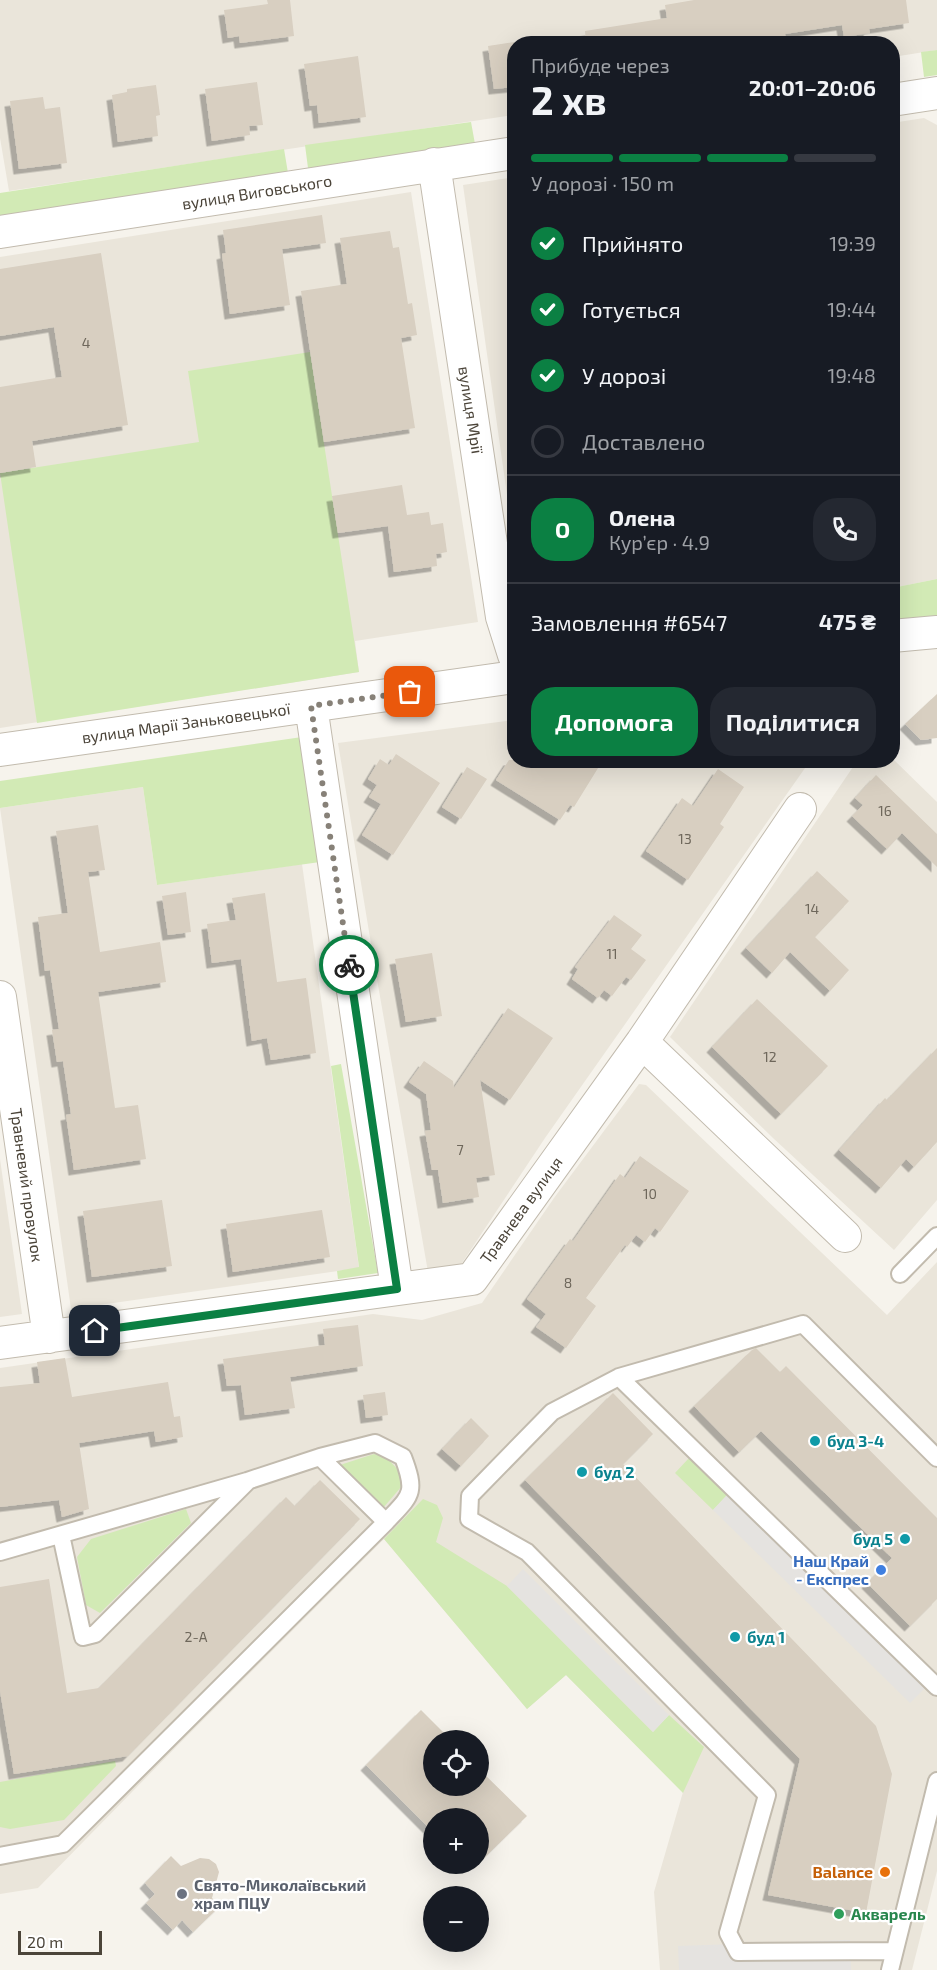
<!DOCTYPE html>
<html lang="uk">
<meta charset="utf-8">
<style>
body{margin:0;font-family:"Exo 2",sans-serif;background:#242831;color:#f1f3f6;height:100vh;display:flex;flex-direction:column;font-size:22px;white-space:nowrap}
*{box-sizing:border-box;margin:0}
p{font-size:20px;color:#9ea1a6}
.icon{flex:none;width:33px;height:33px;fill:none;stroke:currentColor;stroke-width:2;stroke-linecap:round;stroke-linejoin:round}
.map{position:relative;flex:1;overflow:hidden}
.side{position:absolute;left:507px;top:36px;width:393px;height:732px;display:flex;flex-direction:column;background:#171b24;border-radius:24px;box-shadow:0 6px 24px #0002}
.side>*{flex:none}
.controls{position:absolute;left:423px;top:1730px;display:grid;gap:12px}
.controls a{display:grid;place-items:center;width:66px;height:66px;border-radius:50%;background:#171b24;box-shadow:0 6px 24px #0002;font-size:30px}
.scale{position:absolute;left:18px;bottom:15px;width:84px;box-sizing:border-box;padding-left:6px;border:3px solid #4b4439;border-top:0;font-size:16px;line-height:21px;white-space:nowrap;color:#4b4439;-webkit-text-stroke:4px #fff;paint-order:stroke}
.pin{position:absolute;display:grid;place-items:center;width:51px;height:51px;color:#fff;margin:-26px;border-radius:12px;box-shadow:0 3px 9px #0006}
.courier{position:absolute;display:grid;place-items:center;width:60px;height:60px;margin:-30px;border:4px solid #0b8043;border-radius:50%;background:#fff;color:#222;box-shadow:0 2px 8px #0007}
.headline em{font-style:normal;font-weight:700}
.headline div{display:flex;flex-direction:column-reverse}
.headline{display:flex;align-items:center;justify-content:space-between;height:102px;padding:0 24px}
h1{font-size:39px;font-weight:700;line-height:45px}
.bar{display:grid;grid-template-columns:repeat(4,1fr);gap:9px 6px;align-content:center;height:72px;padding:0 24px}
.bar i{height:8px;border-radius:4px;background:#363941}
.bar .selected{background:#0b8043}
.bar p{grid-column:span 4}
.line{display:flex;align-items:center;gap:15px;padding:0 24px;border-top:2px solid #363941}
.line div{flex:1}
.round{display:grid;place-items:center;flex:none;width:63px;height:63px;border-radius:24px;background:#242831}
ol{padding:0 24px;list-style:none}
li{display:flex;align-items:center;gap:18px;height:66px}
li p{margin-inline-start:auto}
li .icon{padding:6px;border-radius:50%;background:#0b8043;color:#fff;stroke-width:4}
li:last-child{color:#9ea1a6}
li i{width:33px;height:33px;border:3px solid #363941;border-radius:50%}
.primary-button{display:flex;gap:12px;margin-top:auto;padding:12px 24px}
.primary-button a{flex:1;height:69px;border-radius:24px;background:#0b8043;color:#fff;font-size:24px;font-weight:700;line-height:69px;text-align:center}
.primary-button a+a{background:#242831;color:#f1f3f6}
.map>svg:first-child{display:block}
.residential{fill:#eae5da}
.green{fill:#d2eab5}
.parking{fill:#e5e3e0}
.building{fill:#d8cfc1;filter:url(#shadow)}
.lines{fill:none;stroke-linecap:round;stroke-linejoin:round}
.lane-casing{stroke:#c2bbae;stroke-width:20}
.street-casing{stroke:#c2bbae;stroke-width:34}
.lane{stroke:#fff;stroke-width:16}
.street{stroke:#fff;stroke-width:32}
.done{stroke:#878178;stroke-width:6;stroke-dasharray:0 10.8}
.route{stroke:#0b8043;stroke-width:8}
.culture-dot{fill:#0f9aa8;stroke:#fff;stroke-width:2}
.shop-dot{fill:#3f7fe0;stroke:#fff;stroke-width:2}
.food-dot{fill:#e8710a;stroke:#fff;stroke-width:2}
.worship-dot{fill:#6b7280;stroke:#fff;stroke-width:2}
.leisure-dot{fill:#2e9e5b;stroke:#fff;stroke-width:2}
.labels{text-anchor:middle;stroke-width:4.5;stroke-linejoin:round;paint-order:stroke}
.number-label{font-size:14px;fill:#6e675b}
.street-label{font-size:16px;fill:#4b4439;stroke:#fff}
.culture-label{font-size:16px;font-weight:bold;fill:#0d838f;stroke:#fff;text-anchor:start}
.shop-label{font-size:16px;font-weight:bold;fill:#366cbe;stroke:#fff;text-anchor:end}
.food-label{font-size:16px;font-weight:bold;fill:#c56008;stroke:#fff;text-anchor:end}
.worship-label{font-size:16px;font-weight:bold;fill:#5b616d;stroke:#fff;text-anchor:start}
.leisure-label{font-size:16px;font-weight:bold;fill:#27864d;stroke:#fff;text-anchor:start}
</style>
<div class="map">
<svg width="937" height="1970" viewBox="0 0 937 1970">
<defs>
<filter id="shadow"><feDropShadow dx="-5.5" dy="5.5" stdDeviation="0" flood-color="#0004"/></filter>
</defs>
<rect width="100%" height="100%" fill="#f6f3ec"/>
<path class="residential" d="M0,0h937v50l-44,7 -1,-13h-378v71l-505,76 -9,-53z
M924,118l13,7v454l-44,9 -1,-465z
M514,177v367l-51,-359z
M411,192l67,430 -123,19 4,31 -359,56v-471z
M514,720v40l296,1 -265,377 -85,128 -32,6 -54,-310 -36,-219z
M893,759l44,43v398l-43,50 -121,-112 -103,-101 187,-276 35,-1z
M143,787l14,98 145,-21 57,404 -288,41 -71,-501z
M639,1084l7,1 241,230 50,-53v609l-25,99h-252l-6,-78 29,-100 -117,-117 -39,34 -143,-170 -206,206 -140,143 -38,6v-526l373,-54 49,6 60,-17 72,-105z
M0,1159l22,155 -22,3z"/>
<path class="green" d="M937,50v25l-13,2 -3,-25z
M471,122l4,22 -167,24 -3,-23z
M284,149l4,24 -288,44v-24z
M310,352l49,320 -322,51 -37,-250 199,-31 -11,-71z
M937,579v41l-44,6 -1,-38z
M302,737l18,125 -163,23 -14,-98 -143,21v-27z
M341,1064l37,209 -40,6 -1,-8 22,-4 -28,-201z
M374,1454l12,3 16,17v12l-19,22 -43,-43z
M689,1458l38,37 -14,15 -38,-37z
M423,1499l14,6 6,13 -7,24 71,44 146,146 16,-17 35,32 -21,46 -117,-118 -39,34 -143,-170z
M186,1509l5,14 -91,90 -14,-8 -9,-48 14,-18z
M115,1761l1,5 -52,54 -54,9 -10,-2v-45z"/>
<path class="parking" d="M727,1495l198,193 -15,15 -197,-193z
M523,1569l146,146 -16,17 -146,-146z
M850,1940l1,30h-172l-1,-24z"/>
<path class="building" d="M267,0h23l4,36 -54,7 -1,-7 -11,2 -4,-28 44,-6z
M694,0h212l3,23 -40,6 1,4 -26,4 -2,-12 -57,9 1,6 -22,4h-178l-1,-13 82,-13 -2,-13z
M514,42v45l-20,2 -6,-43z
M358,56l8,61 -47,6 -2,-18 -7,1 -6,-42z
M257,82l6,43 -14,1 1,9 -38,6 -7,-52z
M156,85l4,30 -4,1 2,20 -40,6 -6,-47 15,-3v-3z
M43,97l2,12 15,-2 7,56 -48,6 -9,-68z
M322,215l4,28 -44,6 8,56 -60,9 -8,-60 4,-1 -3,-23z
M390,231l3,17 6,-1 9,57 4,-1 5,32 -16,3 14,90 -91,14 -23,-151 46,-7 -7,-46z
M101,253l27,172 -96,16 4,26 -36,6v-86l62,-10 -8,-50 -54,9v-67z
M402,485l5,30 22,-3 2,13 12,-2 4,29 -11,2 1,12 -43,6 -6,-46 -50,7 -6,-37z
M937,694v44l-16,2 -16,-16z
M396,754l44,29 -47,72 -31,-20 19,-31 -12,-7 8,-12 -9,-6 12,-20 9,6z
M509,760h94l-29,47 -4,-2 -10,15 -64,-40z
M467,767l20,12 -26,40 -19,-12z
M718,769l26,18 -24,37 4,3 -36,53 -42,-29 36,-53 11,8z
M876,775l61,59v33l-35,-34 -15,16 -35,-33 11,-11 -8,-7z
M98,825l7,45 -17,2 12,80 60,-10 6,40 -68,10 17,116 23,-3 8,54 -72,11 -8,-55 5,-1 -8,-53 -6,1 -5,-32 7,-1 -9,-59 -5,1 -7,-54 30,-4 -12,-82z
M817,871l32,30 -34,36 34,33 -19,21 -40,-39 -18,21 -26,-25z
M186,892l5,40 -23,3 -6,-39z
M265,893l12,89 29,-4 10,75 -45,7 -4,-22 -15,3 -11,-82 -29,4 -5,-39 29,-4 -4,-22z
M614,915l28,20 -11,14 15,11 -15,20 -5,-3 -14,19 -8,-6 -6,8 -26,-19 6,-10 -3,-2z
M432,953l10,63 -36,6 -11,-63z
M757,999l71,67 -47,48 -69,-67z
M508,1008l45,30 -43,62 -30,-20 15,95 -19,3 3,19 -36,6 -5,-33h-6l-7,-39 6,-1 -5,-36 -17,-12 15,-21 29,20 1,7z
M937,1048v94l-23,25 -8,-8 -25,29 -42,-38 46,-52 2,2z
M640,1156l49,35 -29,41 -5,-4 -10,14 -9,-7 -9,12 -2,-2 -39,53 10,8 -30,42 -30,-21 10,-13 -19,-15 43,-60 3,2 47,-67 5,4z
M162,1200l10,66 -80,11 -9,-66z
M322,1210l8,47 -97,15 -7,-48z
M358,1325l5,41 -73,11 5,31 -50,7 -4,-30 -14,1 -4,-27 102,-14 -2,-16z
M756,1348l24,24 6,-6 151,152v81l-27,27 -43,-43 25,-25 -131,-127 -22,21 -45,-46 58,-56z
M65,1358l7,39 96,-15 6,35 6,-1 3,21 -27,5 -2,-11 -75,12 10,66 -27,8 -3,-17 -59,7v-120l40,-4 -3,-21z
M385,1392l3,23 -22,3 -3,-23z
M613,1393l40,41 -30,30 253,262 16,48 -26,139 -98,-18 32,-136 -275,-279z
M471,1418l18,18 -28,30 -19,-17z
M320,1480l40,39 -232,237 -114,18 -14,-83v-104l49,-8 18,114 32,-5 187,-191 9,9z
M421,1710l30,30h-17v45h44v-17l49,48 -49,48v-46h-44v15l-68,-68z
M171,1856l10,10 19,-8 9,1 7,5 3,8 -7,26 8,8 -27,26 -11,-12 -9,10 -27,-27 9,-9 -10,-11z"/>
<g class="lines">
<defs>
<path id="lane" d="M900,1274l37,-38
M619,1377l318,310
M320,1457l66,65
M61,1535l22,102 12,-3 152,-152
M0,1552l247,-71 73,-24 55,-14 28,14c14,37 8,38 -17,65l-323,322 -63,12
M894,1951l-156,1 -10,-19 39,-138 -240,-243 -58,-33 1,-23 82,-84 67,-35 184,-53 134,134
M890,1970l47,-189"/>
<path id="street" d="M892,100l45,-7
M434,164l68,453 12,38
M0,232l514,-79
M892,636l45,-4
M311,706l86,583
M0,750l514,-73
M0,997l49,340
M642,1042l203,194
M0,1343l472,-64 170,-237 158,-233"/>
</defs>
<use href="#lane" class="lane-casing"/>
<use href="#street" class="street-casing"/>
<use href="#lane" class="lane"/>
<use href="#street" class="street"/>
</g>
<g class="lines">
<path class="done" d="M349,965l-38,-259 99,-14"/>
<path class="route" d="M95,1331l302,-42 -48,-324"/>
</g>
<g class="culture-dot">
<circle cx="815" cy="1441" r="6"/>
<circle cx="582" cy="1472" r="6"/>
<circle cx="905" cy="1539" r="6"/>
<circle cx="735" cy="1637" r="6"/>
</g>
<circle class="shop-dot" cx="881" cy="1570" r="6"/>
<circle class="food-dot" cx="885" cy="1872" r="6"/>
<circle class="worship-dot" cx="182" cy="1894" r="6"/>
<circle class="leisure-dot" cx="839" cy="1914" r="6"/>
<g class="labels">
<g class="number-label">
<text x="86" y="348">4</text>
<text x="885" y="816">16</text>
<text x="685" y="844">13</text>
<text x="812" y="914">14</text>
<text x="612" y="959">11</text>
<text x="770" y="1062">12</text>
<text x="460" y="1155">7</text>
<text x="650" y="1199">10</text>
<text x="568" y="1288">8</text>
<text x="196" y="1642">2-А</text>
</g>
<g class="street-label">
<text transform="translate(257 192) rotate(-9)" y="6">вулиця Виговського</text>
<text transform="translate(471 410) rotate(81)" y="6">вулиця Мрії</text>
<text transform="translate(186 723) rotate(-8)" y="6">вулиця Марії Заньковецької</text>
<text transform="translate(27 1185) rotate(82)" y="6">Травневий провулок</text>
<text transform="translate(521 1210) rotate(-54)" y="6">Травнева вулиця</text>
</g>
<g class="culture-label">
<text x="827" y="1447">буд 3-4</text>
<text x="594" y="1478">буд 2</text>
<text x="893" y="1545" text-anchor="end">буд 5</text>
<text x="747" y="1643">буд 1</text>
</g>
<g class="shop-label">
<text x="869" y="1567">Наш Край<tspan x="869" dy="18">- Експрес</tspan></text>
</g>
<g class="food-label">
<text x="873" y="1878">Balance</text>
</g>
<g class="worship-label">
<text x="194" y="1891">Свято-Миколаївський<tspan x="194" dy="18">храм ПЦУ</tspan></text>
</g>
<g class="leisure-label">
<text x="851" y="1920">Акварель</text>
</g>
</g>
</svg>
<div class="controls">
<a><svg class="icon" aria-label="locate" viewBox="0 0 24 24"><circle cx="12" cy="12" r="6"/><path d="M12 2v4M12 18v4M2 12h4M18 12h4"/></svg></a>
<a>+</a>
<a>−</a>
</div>
<div class="scale">20 m</div>
<div class="pin" style="left:410px;top:692px;background:#ea580c"><svg class="icon" aria-label="bag" viewBox="0 0 24 24"><path d="M5 8h14l-1 12H6zM9 8a3 3 0 0 1 6 0"/></svg></div>
<div class="pin" style="left:95px;top:1331px;background:#1f2937"><svg class="icon" aria-label="home" viewBox="0 0 24 24"><path d="M3 11l9-7 9 7M6 9v11h12V9"/></svg></div>
<div class="courier" style="left:349px;top:965px"><svg class="icon" aria-label="bike" viewBox="0 0 24 24"><circle cx="6" cy="16" r="4"/><circle cx="18" cy="16" r="4"/><path d="M6 16l4-8h5l3 8M10 8l3 8H6M13 5h3"/></svg></div>
<section class="side">
<div class="headline"><div><h1>2 хв</h1><p>Прибуде через</p></div><em>20:01–20:06</em></div>
<div class="bar"><i class="selected"></i><i class="selected"></i><i class="selected"></i><i></i><p>У дорозі · 150 m</p></div>
<ol>
<li><svg class="icon" aria-label="check" viewBox="0 0 24 24"><path d="M5 12l5 5 9-10"/></svg>Прийнято<p>19:39</p></li>
<li><svg class="icon" aria-label="check" viewBox="0 0 24 24"><path d="M5 12l5 5 9-10"/></svg>Готується<p>19:44</p></li>
<li><svg class="icon" aria-label="check" viewBox="0 0 24 24"><path d="M5 12l5 5 9-10"/></svg>У дорозі<p>19:48</p></li>
<li><i></i>Доставлено</li>
</ol>
<div class="line" style="height:108px"><b class="round" style="background:#0b8043;color:#fff">О</b><div><b>Олена</b><p>Кур’єр · 4.9</p></div><a class="round"><svg class="icon" aria-label="phone" viewBox="0 0 24 24"><path d="M5 4h4l2 5-3 2q2 4 5 5l2-3 5 2v4C11 20 4 13 5 4z"/></svg></a></div>
<div class="line" style="height:78px"><div>Замовлення #6547</div><b>475 ₴</b></div>
<div class="primary-button"><a>Допомога</a><a>Поділитися</a></div>
</section>
</div>
